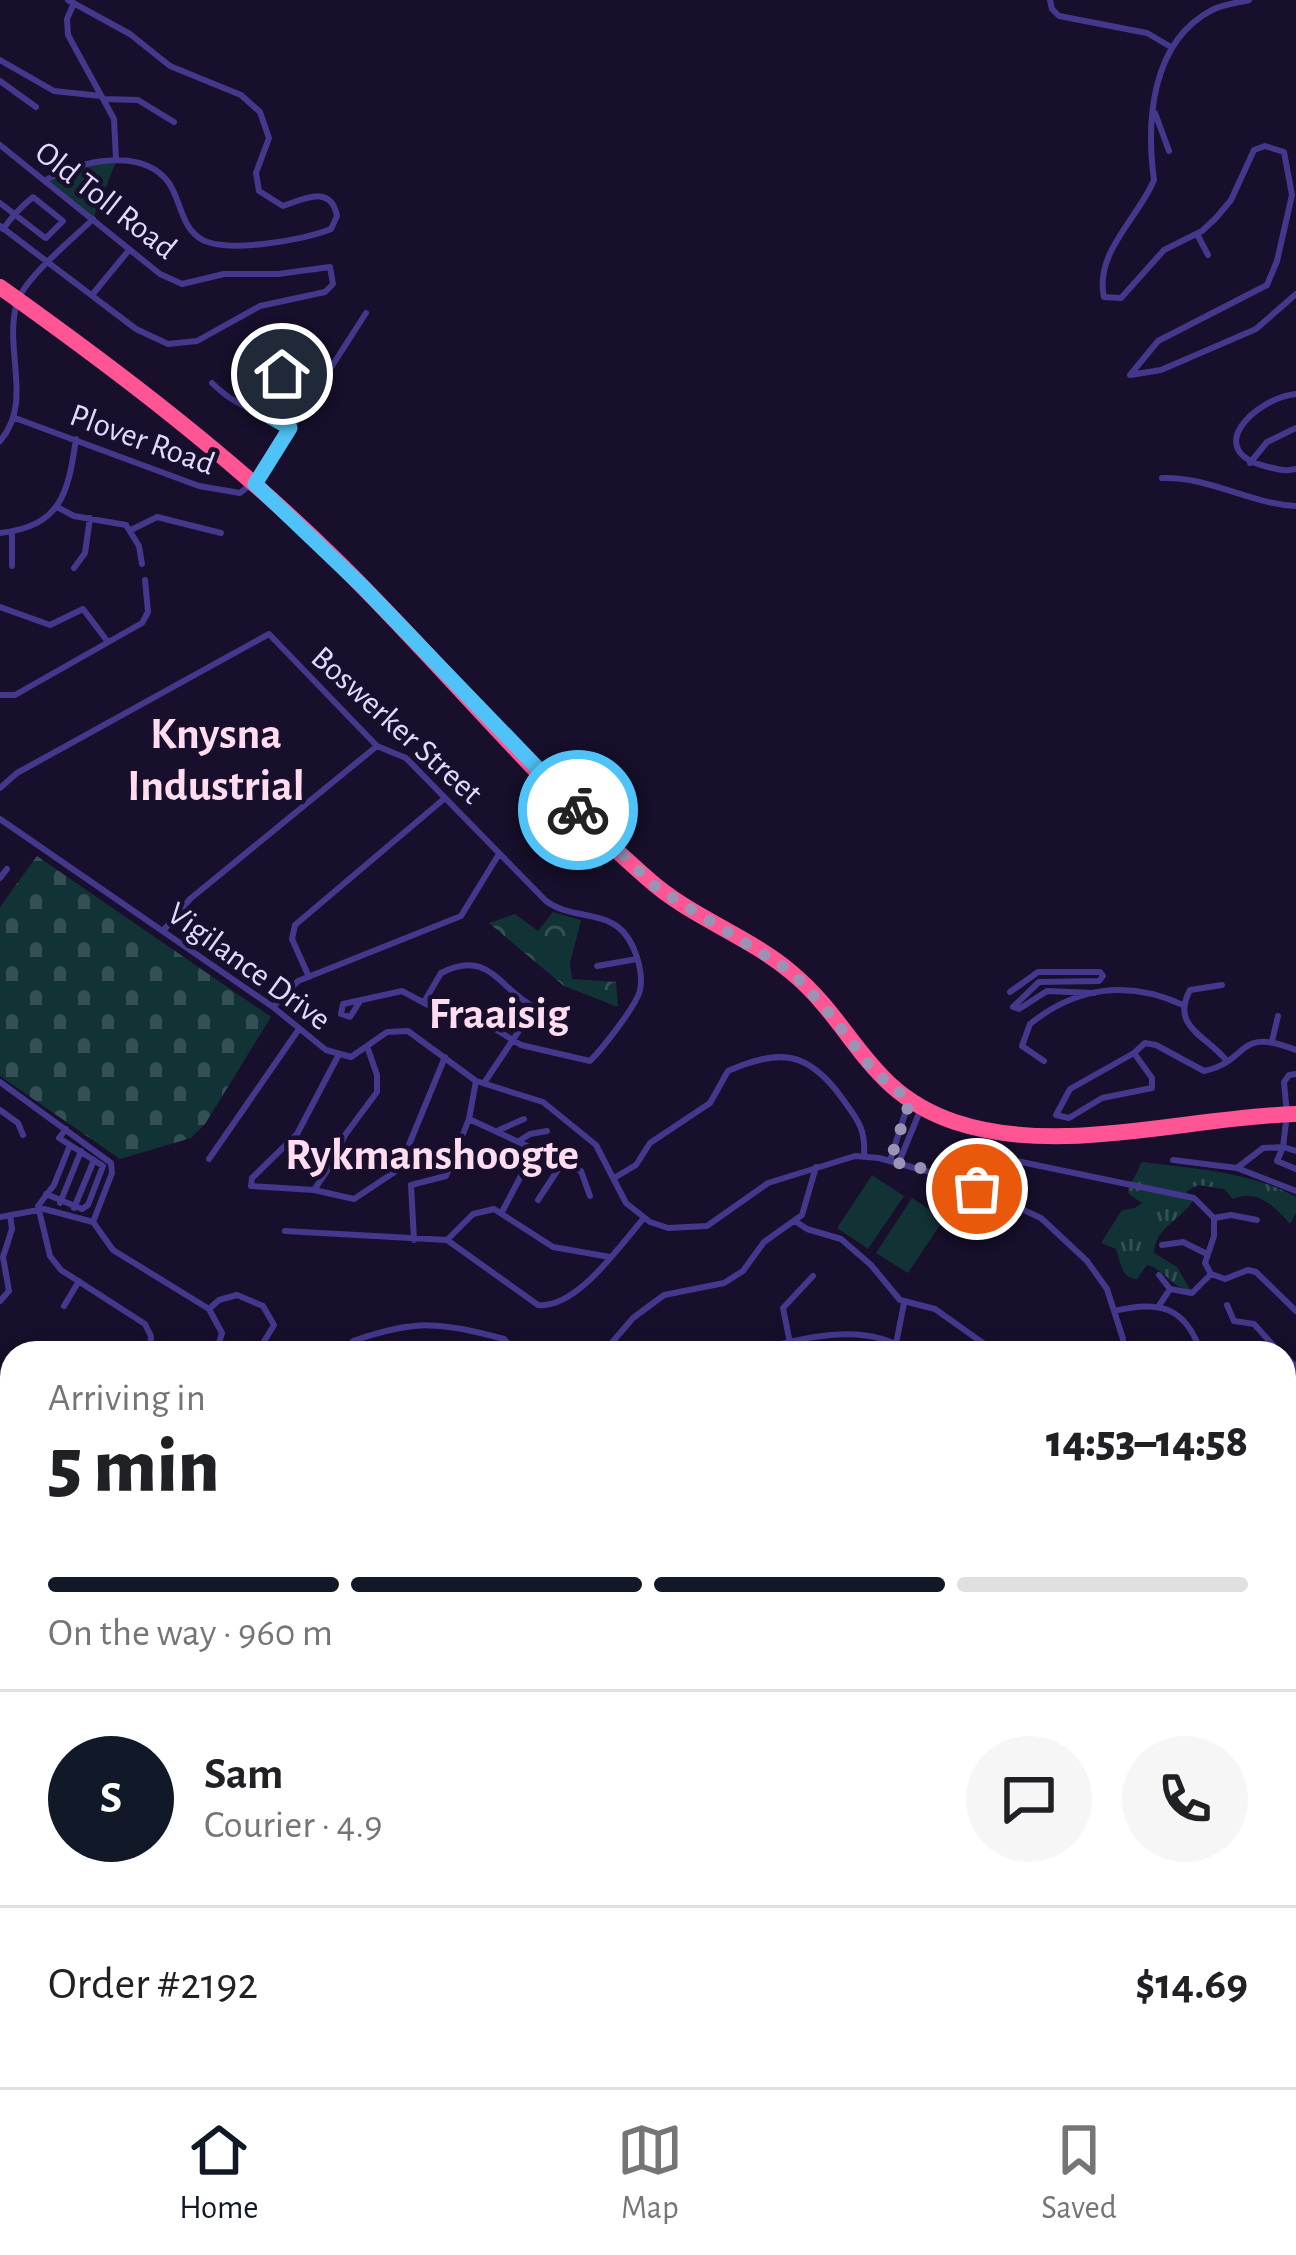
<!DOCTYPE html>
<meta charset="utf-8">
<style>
body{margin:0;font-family:"Alegreya Sans",sans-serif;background:#f6f6f6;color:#202124;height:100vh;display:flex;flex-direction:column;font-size:45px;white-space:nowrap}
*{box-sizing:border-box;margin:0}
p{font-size:39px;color:#757577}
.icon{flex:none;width:66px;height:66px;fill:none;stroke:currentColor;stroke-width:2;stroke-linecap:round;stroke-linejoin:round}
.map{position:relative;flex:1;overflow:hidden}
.side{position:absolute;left:0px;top:1341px;width:1296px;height:747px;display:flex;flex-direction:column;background:#fff;border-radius:36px 36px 0 0;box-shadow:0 12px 48px #0002}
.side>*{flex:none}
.pin{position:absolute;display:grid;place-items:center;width:102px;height:102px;color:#fff;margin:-51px;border:6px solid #fff;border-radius:50%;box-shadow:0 3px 12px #0007}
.courier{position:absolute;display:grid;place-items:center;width:120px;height:120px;margin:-60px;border:9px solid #4fc3f7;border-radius:50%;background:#fff;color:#222;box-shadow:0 3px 15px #0007}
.summary em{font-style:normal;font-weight:800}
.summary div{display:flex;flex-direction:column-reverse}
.summary{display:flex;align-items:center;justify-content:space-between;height:204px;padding:0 48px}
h1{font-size:78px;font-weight:800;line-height:90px}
.bar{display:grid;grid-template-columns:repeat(4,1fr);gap:18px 12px;align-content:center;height:144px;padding:0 48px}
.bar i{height:15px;border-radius:9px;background:#e0e0e0}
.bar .current{background:#111827}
.bar p{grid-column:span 4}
.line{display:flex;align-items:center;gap:30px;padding:0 48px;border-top:3px solid #e0e0e0}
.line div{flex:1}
.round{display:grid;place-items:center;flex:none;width:126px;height:126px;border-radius:63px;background:#f6f6f6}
.tab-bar{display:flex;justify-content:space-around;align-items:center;height:168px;border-top:3px solid #e0e0e0;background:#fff;font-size:33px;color:#757577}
.tab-bar a{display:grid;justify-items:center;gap:6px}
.tab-bar .current{color:#111827}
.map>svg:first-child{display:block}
.grass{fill:url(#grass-tufts)}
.forest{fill:url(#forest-crowns)}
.cemetery{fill:url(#cemetery-stones)}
.green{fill:#123336}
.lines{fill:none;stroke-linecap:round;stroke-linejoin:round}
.street{stroke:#44388c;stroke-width:6}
.highway{stroke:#ff5595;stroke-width:16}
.done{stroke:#9b93b5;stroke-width:12;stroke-dasharray:0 21.6}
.route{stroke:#4fc3f7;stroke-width:15}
.labels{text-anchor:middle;stroke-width:9;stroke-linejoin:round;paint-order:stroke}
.street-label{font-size:33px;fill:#e2daff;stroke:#170f2b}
.district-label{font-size:45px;font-weight:bold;fill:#ffdcef;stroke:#170f2b}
</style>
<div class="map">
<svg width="1296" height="2087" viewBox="0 0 1296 2087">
<defs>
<pattern id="grass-tufts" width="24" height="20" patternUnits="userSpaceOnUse" patternTransform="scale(3)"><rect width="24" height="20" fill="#123336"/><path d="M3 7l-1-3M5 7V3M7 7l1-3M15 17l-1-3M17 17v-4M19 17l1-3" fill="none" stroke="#345054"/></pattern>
<pattern id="forest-crowns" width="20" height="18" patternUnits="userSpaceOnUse" patternTransform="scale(3)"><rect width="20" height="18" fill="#123336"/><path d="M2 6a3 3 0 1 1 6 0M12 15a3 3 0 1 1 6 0" fill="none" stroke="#345054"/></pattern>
<pattern id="cemetery-stones" width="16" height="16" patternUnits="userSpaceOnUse" patternTransform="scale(3)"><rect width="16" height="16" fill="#123336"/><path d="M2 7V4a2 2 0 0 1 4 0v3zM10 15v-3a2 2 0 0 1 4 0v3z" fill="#345054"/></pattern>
</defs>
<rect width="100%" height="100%" fill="#170f2b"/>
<path class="grass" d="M1142,1162c53,7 106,9 154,35v16l-6,11c-16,-18 -33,-36 -57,-25l-9,-10 -26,-4 -11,6 -1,6 7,4c-14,20 -38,27 -39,52l23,14 14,24c-23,-5 -24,-21 -44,-26l-10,14c-16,0 -16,-17 -21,-30l-15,-6 21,-33 13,-2 7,-5 -13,-9 -1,-4z"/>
<path class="forest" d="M553,912l28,8 -11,43 2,16 44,3 2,25 -54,-21 -75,-63 26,-9 23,17z
M388,2076h387l-2,11h-391z"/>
<path class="cemetery" d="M37,856l234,161 -66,107 -14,14 -71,21 -120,-83v-169z"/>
<path class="green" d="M116,162l-23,57 -46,-39 31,-13z
M872,1175l32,21 -36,53 -31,-21z
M912,1198l32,21 -36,54 -32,-20z"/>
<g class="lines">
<path class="street" d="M1050,0l2,9 7,7 88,17 24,14
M1249,0c-12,3 -25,4 -37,10 -61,32 -66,111 -58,170 -15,37 -60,73 -50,117l17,1 43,-48 38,-19 14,-13 15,-18 23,-50 11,-4 19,6 8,43 -15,66 -10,24 -109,56 -28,34 31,-5 95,-41 40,-35
M74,3l-7,16 1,16 46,84 2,40
M0,60l54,31 47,5
M0,81l36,26
M104,99l34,1 36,22
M1155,113l14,38
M0,145l160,129 22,10 42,-10h54l52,-7 3,17 -8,8 -65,14 -63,35 -29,3 -32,-15 -136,-103
M46,180c32,-19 96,-34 123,3 12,18 12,44 32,56 24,15 104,1 130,-10l6,-13c-6,-32 -33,-17 -54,-10l-24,-15 -3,-18 13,-35 -9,-26 -19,-17 -71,-29 -40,-32 -62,-34
M0,203l44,34 2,1 17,-17 -30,-24c-11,9 -22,21 -30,32
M1197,234l11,21
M92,295l37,-45
M212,383c27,27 47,26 78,45
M1296,394c-40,4 -96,57 -28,73 11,2 17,5 28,2
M260,411l22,-37
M15,418l184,68 41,7 22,-18 104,-162
M0,441c34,-39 3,-92 17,-138 7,-25 56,-64 76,-84
M1250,463l17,-21 29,-14
M1162,478c46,-2 88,26 134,28
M57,507l17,9 52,9 13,21 3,18
M131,530l26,-13 64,16
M12,532v34
M0,533c61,-7 68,-39 76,-94
M74,568l11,-15 5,-35
M0,607l50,18 33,-16 25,33
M0,695h15l127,-72 6,-11 -3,-32
M0,788l17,-15 252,-139 108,112 29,12 140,143c21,16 52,11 72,26 16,12 26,44 22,63 -3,15 -38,59 -50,71l-69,-16 -34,-21 -35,-6 -50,-27 -59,13 -2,10
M0,819l273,188 53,43 25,7 36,-25 21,-1 68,50 67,21 53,43 30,58 24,19 18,6 39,-2 61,-43 87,-27 24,2 79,22 83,38 46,43 20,28 16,50 -1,14
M0,878l7,-9
M163,931l27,-32 187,-153
M597,966l40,-7
M309,977l-17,-38 3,-14 150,-127
M1222,985l-32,5c-20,37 17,46 36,70
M1010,992l28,-20h62l3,4 -4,5 -60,1 -26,25 6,2 28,-18 47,2
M424,1002l17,-29c49,-25 57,16 95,35 9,4 20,5 30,6
M273,1007l25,-26 163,-65 38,-62
M341,1014l9,3 10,-16
M1272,1041l6,-25
M1134,1053l-64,36 -14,26 13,3 33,-20 50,-10v-10l-18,-25 11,-10 11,2 48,26c47,-10 31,-45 92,-21
M338,1056l-41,78 -45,44 -1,8 63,4 40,9 45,-30
M1044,1061l-22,-15 8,-22c47,-38 100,-44 153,-19
M0,1082l111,81 1,10 -19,49
M484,1083l51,-76
M0,1110l18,13 5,12
M469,1119l112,52 9,25
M66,1129l-7,9 11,7
M499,1130l25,-11
M519,1141l11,-7 17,-3
M1296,1151l-13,-4 -6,14 19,8
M209,1159l90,-130
M1173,1160l64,8 59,23
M890,1161l19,-60
M899,1162l21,-51
M1237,1168l26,-20 20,-1 4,-33 -3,-32 5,-7 7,-1
M399,1169l46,-112
M614,1178l22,-13 14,-22 60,-40 18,-32c52,-23 80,-20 114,27 15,21 24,30 22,58
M411,1185l35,-9 23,-57 7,-38
M411,1185l3,55
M978,1188l14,-23 15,-6 187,39 20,20v18l-9,27 6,11 14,5 23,-9 8,2 40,39
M314,1190l19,-28 12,-27 32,-43v-17l-9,-26
M46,1194l36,15 6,-4 15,-39 -33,-21 -16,40 -16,21 12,50 11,14 84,54 6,12 -1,17
M538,1200l23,-35
M60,1203l21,-52
M74,1208l20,-48
M502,1212l32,-61
M0,1217l44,-8 49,13
M1214,1218l17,-3 26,5
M795,1221l12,8 34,10 30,26 29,35 35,9 62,44
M93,1222l20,28 96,59 13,24 -6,20
M285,1231l162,9 26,-26 21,-5 59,38 57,10
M447,1240l91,65c39,4 82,-60 106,-87
M1162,1245l21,-3 24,12
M1159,1275l11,14
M0,1301l9,-10 -6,-34 9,-28 -2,-14
M1160,1304l10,-15 22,4 19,-19
M1227,1305l7,16 20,3 26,29
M64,1306l15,-25
M209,1309l10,-9 18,-5 26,11 11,19 -17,28
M1114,1311c44,-11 72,-5 87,42
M353,1341c65,-22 86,-19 151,-2l5,6 -3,8
M896,1344l8,-41
M603,1353l30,-35 31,-23 60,-12 19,-12 21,-29 38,-27 14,-48
M749,1353c46,-14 119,-34 160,0
M792,1353l-9,-45 30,-32
M1284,1356l12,10
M0,1389l12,-12
M1284,1394l12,11
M12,1395l-8,12 8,7
M0,1421l12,5
M0,1484l12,12
M1284,1537l12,-7
M1284,1581l12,-5
M1284,1623l12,-2
M0,1646l12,16
M1284,1692h12
M0,1749l12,6
M1284,1803l12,1
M1284,1843l12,-1
M0,1858l12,-3
M1284,1883l12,-1
M0,1916l12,1
M1284,1944l12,-6
M0,1982l12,-11
M1284,1987l12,-2
M1284,2029l12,-2
M0,2032l12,-2
M1284,2067l12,-1
M151,2076l32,9 9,-9
M221,2076l5,11"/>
<path class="highway" d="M0,287c118,84 234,172 337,274 105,103 199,220 310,317 43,39 100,57 144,94 64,53 75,120 164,150 105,35 232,-5 341,-8"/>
</g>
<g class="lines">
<path class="done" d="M578,810l79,78 135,84 34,37 48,62 36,30 -20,60 35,8 52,20"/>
<path class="route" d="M282,374l-22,37 30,17 -35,56 107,102 216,224"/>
</g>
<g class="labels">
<g class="street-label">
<text transform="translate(107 199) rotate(38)" y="12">Old Toll Road</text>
<text transform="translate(143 438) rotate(20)" y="12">Plover Road</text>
<text transform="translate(398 724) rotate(42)" y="12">Boswerker Street</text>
<text transform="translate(250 965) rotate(36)" y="12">Vigilance Drive</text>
</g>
<g class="district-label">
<text x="216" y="748">Knysna<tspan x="216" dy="52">Industrial</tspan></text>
<text x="499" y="1028">Fraaisig</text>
<text x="432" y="1169">Rykmanshoogte</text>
</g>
</g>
</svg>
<div class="pin" style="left:977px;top:1189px;background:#ea580c"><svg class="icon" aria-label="bag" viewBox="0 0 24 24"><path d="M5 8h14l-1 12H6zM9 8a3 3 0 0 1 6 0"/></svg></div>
<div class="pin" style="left:282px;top:374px;background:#1f2937"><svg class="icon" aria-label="home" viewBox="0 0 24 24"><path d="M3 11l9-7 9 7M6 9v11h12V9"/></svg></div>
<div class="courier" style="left:578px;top:810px"><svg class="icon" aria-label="bike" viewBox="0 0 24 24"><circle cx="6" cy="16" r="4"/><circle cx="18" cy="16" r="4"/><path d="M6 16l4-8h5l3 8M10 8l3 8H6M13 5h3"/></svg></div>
<section class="side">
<div class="summary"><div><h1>5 min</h1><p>Arriving in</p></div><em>14:53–14:58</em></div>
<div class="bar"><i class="current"></i><i class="current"></i><i class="current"></i><i></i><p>On the way · 960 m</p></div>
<div class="line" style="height:216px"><b class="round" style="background:#111827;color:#fff">S</b><div><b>Sam</b><p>Courier · 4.9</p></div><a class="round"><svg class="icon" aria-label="chat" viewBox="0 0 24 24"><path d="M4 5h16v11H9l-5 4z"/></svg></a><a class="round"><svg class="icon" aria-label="phone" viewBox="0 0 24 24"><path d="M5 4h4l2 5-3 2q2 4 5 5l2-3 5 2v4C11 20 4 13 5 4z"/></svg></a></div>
<div class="line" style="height:156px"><div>Order #2192</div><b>$14.69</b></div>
</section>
</div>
<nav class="tab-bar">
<a class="current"><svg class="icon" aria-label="home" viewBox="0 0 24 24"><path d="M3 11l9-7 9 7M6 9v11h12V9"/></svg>Home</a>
<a><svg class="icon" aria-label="map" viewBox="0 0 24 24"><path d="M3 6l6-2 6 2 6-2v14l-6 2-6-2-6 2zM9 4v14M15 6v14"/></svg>Map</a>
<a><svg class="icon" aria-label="saved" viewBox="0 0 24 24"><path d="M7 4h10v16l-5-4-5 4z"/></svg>Saved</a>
</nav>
